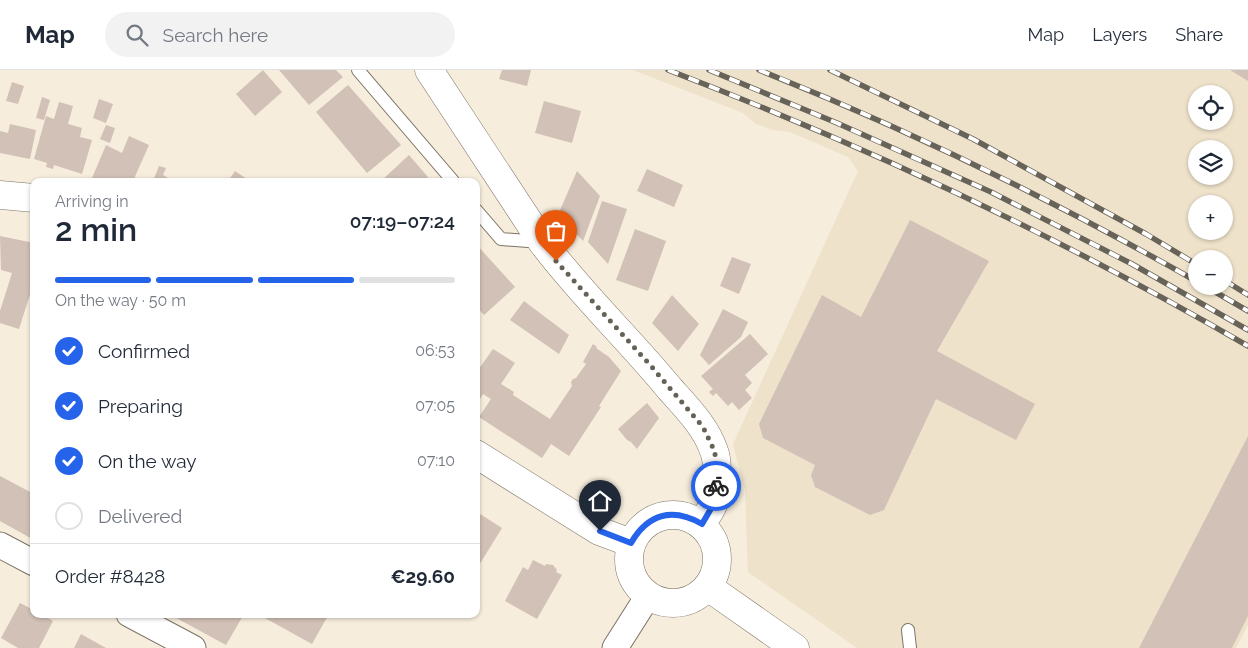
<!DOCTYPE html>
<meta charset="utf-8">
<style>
body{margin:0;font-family:Raleway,sans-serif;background:#f2f2f3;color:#1f2937;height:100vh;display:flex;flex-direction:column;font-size:19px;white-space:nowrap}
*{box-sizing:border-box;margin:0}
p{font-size:16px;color:#747a83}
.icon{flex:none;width:28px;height:28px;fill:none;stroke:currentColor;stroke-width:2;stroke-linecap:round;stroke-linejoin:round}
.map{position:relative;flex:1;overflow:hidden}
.details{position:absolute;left:30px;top:108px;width:450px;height:440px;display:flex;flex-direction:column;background:#fff;border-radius:10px;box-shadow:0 1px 4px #0004}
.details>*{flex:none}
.tools{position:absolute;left:1188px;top:15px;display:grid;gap:10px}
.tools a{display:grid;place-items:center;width:45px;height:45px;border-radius:50%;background:#fff;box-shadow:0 1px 4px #0004;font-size:25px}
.pin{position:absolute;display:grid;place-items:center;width:42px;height:42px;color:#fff;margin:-51px -21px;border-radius:50% 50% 50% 0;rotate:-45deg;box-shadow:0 0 5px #0007}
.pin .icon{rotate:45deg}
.courier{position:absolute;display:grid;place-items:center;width:50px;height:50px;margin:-25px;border:4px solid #2563eb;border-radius:50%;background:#fff;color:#222;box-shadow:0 1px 6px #0007}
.overview em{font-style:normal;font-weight:600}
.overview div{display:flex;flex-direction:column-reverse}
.overview{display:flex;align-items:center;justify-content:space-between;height:85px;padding:0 25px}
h1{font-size:32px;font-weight:600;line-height:38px}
.bar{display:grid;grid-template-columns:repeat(4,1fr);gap:8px 5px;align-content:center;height:60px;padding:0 25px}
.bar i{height:6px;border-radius:4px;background:#e0e1e3}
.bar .on{background:#2563eb}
.bar p{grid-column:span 4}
.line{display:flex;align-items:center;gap:12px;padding:0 25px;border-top:1px solid #e0e1e3}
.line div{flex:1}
ol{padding:0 25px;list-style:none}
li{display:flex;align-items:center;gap:15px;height:55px}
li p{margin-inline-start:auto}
li .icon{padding:5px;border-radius:50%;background:#2563eb;color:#fff;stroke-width:4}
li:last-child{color:#747a83}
li i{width:28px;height:28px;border:2px solid #e0e1e3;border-radius:50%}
header{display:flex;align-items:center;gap:30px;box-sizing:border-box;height:70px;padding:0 25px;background:#fff;border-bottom:1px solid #e0e1e3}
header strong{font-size:24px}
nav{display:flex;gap:28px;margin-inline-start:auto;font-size:18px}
.search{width:350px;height:45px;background:#f2f2f3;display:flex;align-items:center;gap:12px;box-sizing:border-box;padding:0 18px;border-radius:28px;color:#747a83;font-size:19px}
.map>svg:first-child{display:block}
.built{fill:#eee2ca;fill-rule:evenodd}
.building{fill:#d2c1b6}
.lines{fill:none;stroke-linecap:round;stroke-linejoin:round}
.lane-casing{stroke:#7b7364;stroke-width:14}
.street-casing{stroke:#7b7364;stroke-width:27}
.secondary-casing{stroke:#7b7364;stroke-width:29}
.lane{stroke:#fff;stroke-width:12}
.street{stroke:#fff;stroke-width:25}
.secondary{stroke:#fff;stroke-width:28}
.rail-casing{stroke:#686359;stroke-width:5.5}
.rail{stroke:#fff;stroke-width:4;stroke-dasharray:11;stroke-linecap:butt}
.done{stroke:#676258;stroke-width:5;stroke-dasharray:0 9}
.route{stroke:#2563eb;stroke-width:6}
</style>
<header>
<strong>Map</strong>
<div class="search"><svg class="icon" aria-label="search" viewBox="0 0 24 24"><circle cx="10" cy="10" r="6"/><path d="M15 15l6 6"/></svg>Search here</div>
<nav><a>Map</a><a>Layers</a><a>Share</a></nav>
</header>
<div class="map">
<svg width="1248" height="578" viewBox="0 0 1248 578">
<rect width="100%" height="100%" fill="#f6eddc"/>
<path class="built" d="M633,0h615v555l-12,23h-379l-109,-76 -3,-81 -12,-47 125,-273 -10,-14 -58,-25 -17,-2 -17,-6 -13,-11zM1196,24h28v27h-28zM1196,79h28v27h-28zM1196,134h28v27h-28zM1196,189h28v27h-28z"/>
<path class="building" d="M263,0l19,22 -27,24 -19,-22z
M279,0h57l7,7 -34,28z
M502,0h29l-4,16 -28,-7z
M1230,0h18v11z
M12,12l12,4 -6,18 -12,-3z
M348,15l53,60 -34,28 -51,-61z
M42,27l8,3 -6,20 -8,-2z
M99,29l14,5 -7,19 -13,-5z
M544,31l37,10 -9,32 -37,-10z
M59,32l14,4 -5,18 14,4 -2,9 12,3 -10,34 -28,-9 -1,4 -7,-2 1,-4 -13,-4 12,-43 8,3z
M10,54l26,6 -6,29 -30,-6v-22l8,2z
M106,55l9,3 -5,15 -10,-4z
M129,66l20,9 -16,36h-34l-7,-3 14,-33 16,8z
M409,85l19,22 -4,4h-43z
M159,96l7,2 -3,7 10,6h-20z
M647,99l36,16 -9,22 -37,-16z
M235,101l15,10h-22z
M577,101l23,25 -17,45 -25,-26z
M602,131l25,8 -19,55 -20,-22z
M910,150l79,41 -52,90 98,53 -19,36 -80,-41 -52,111 -14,5 -55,-28 -4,-12 4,-10 -52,-27 -4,-14 63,-129 39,22z
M635,159l31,12 -18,50 -32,-11z
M0,166l34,7v39l-15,47 -19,-6v-12l12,-38 -11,-3z
M476,174l39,43 -31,28 -8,-9z
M732,187l19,7 -12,30 -19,-8z
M672,225l27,29 -21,27 -26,-28z
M524,231l45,34 -10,19 -49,-34z
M723,239l25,13 -7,15 -32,28 -9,-10z
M750,264l18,20 -23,21 7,8 -7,7 7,8 -13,12 -7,-8 -4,4 -12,-13 -3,3 -4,-4 4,-3 -12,-13z
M593,274l4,3 -1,1 13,9 12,14 -22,35 2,1 -32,49 -18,-12 -9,14 -63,-41 12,-18 -8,-5 -3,5 -4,-3v-23l17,-24 22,14 -14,21 13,8 -1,3 37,24 22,-33 -1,-4 2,-3 3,-1 10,-14 -3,-2z
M647,333l12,15 -22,31 -6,-7 -4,-2 -9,-11z
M1248,366v180l-16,32h-93z
M0,406l34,18v46l-34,-19z
M477,442l25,16 -26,42v-57z
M533,490l12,6 1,-2 7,1 4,5 -1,2 6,3 -25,44 -32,-18 18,-34 5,3z
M20,533l14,7v4h7l12,7 -14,27h-21l-17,-10z
M169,544h75l-18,31z
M268,544h61l-17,30 -47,-26z
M81,564l25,14h-32z"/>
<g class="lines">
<defs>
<path id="lane" d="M358,0l95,111
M476,140l25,29 41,3
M908,560l2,18"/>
<path id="street" d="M0,475l34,18
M129,544l64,34
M615,578l33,-52"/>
<path id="secondary" d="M429,0l113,172c39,52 87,97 128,147 17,19 36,38 44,62 5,12 3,45 -2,56 -3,6 -7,11 -10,17
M0,125l34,3
M476,384l123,77 32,12
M629 489a44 44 0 1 1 88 0a44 44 0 1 1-88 0Z
M708,517l87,61"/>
</defs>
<use href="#lane" class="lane-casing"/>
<use href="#street" class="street-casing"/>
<use href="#secondary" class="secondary-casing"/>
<use href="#lane" class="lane"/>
<use href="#street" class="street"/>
<use href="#secondary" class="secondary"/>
<defs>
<path id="rail" d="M668,0c201,77 394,168 580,276
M709,0l128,53 154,69 141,72 116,66
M759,0c151,60 296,131 437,211
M830,0l143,69 173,95 50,30
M1224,210l24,15
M1205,216l43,25"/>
</defs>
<use href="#rail" class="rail-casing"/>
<use href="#rail" class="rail"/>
</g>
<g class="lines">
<path class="done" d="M556,191l95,105 52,61 12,25 1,34"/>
<path class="route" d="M600,461l31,12c17,-29 41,-36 71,-19l10,-17 4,-21"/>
</g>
</svg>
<div class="tools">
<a><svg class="icon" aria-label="locate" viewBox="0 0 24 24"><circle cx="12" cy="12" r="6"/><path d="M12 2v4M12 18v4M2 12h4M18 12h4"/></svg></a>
<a><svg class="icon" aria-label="layers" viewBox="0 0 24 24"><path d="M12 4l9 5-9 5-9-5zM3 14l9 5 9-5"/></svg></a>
<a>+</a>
<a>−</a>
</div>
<div class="pin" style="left:556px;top:191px;background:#ea580c"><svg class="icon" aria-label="bag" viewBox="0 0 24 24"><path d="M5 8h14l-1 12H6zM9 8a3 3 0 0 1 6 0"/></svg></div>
<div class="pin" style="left:600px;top:461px;background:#1f2937"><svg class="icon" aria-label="home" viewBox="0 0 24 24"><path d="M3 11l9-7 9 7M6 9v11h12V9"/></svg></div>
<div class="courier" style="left:716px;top:416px"><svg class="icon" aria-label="bike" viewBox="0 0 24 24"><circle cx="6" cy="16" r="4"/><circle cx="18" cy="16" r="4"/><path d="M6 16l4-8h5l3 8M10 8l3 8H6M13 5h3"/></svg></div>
<section class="details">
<div class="overview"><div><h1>2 min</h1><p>Arriving in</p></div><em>07:19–07:24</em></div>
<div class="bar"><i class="on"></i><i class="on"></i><i class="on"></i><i></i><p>On the way · 50 m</p></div>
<ol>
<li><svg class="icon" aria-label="check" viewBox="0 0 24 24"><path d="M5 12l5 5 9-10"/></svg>Confirmed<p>06:53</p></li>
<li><svg class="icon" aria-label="check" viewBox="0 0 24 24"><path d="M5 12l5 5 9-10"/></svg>Preparing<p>07:05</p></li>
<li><svg class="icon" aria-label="check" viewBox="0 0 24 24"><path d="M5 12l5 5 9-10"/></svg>On the way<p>07:10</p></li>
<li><i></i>Delivered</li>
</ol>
<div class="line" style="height:65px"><div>Order #8428</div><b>€29.60</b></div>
</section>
</div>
